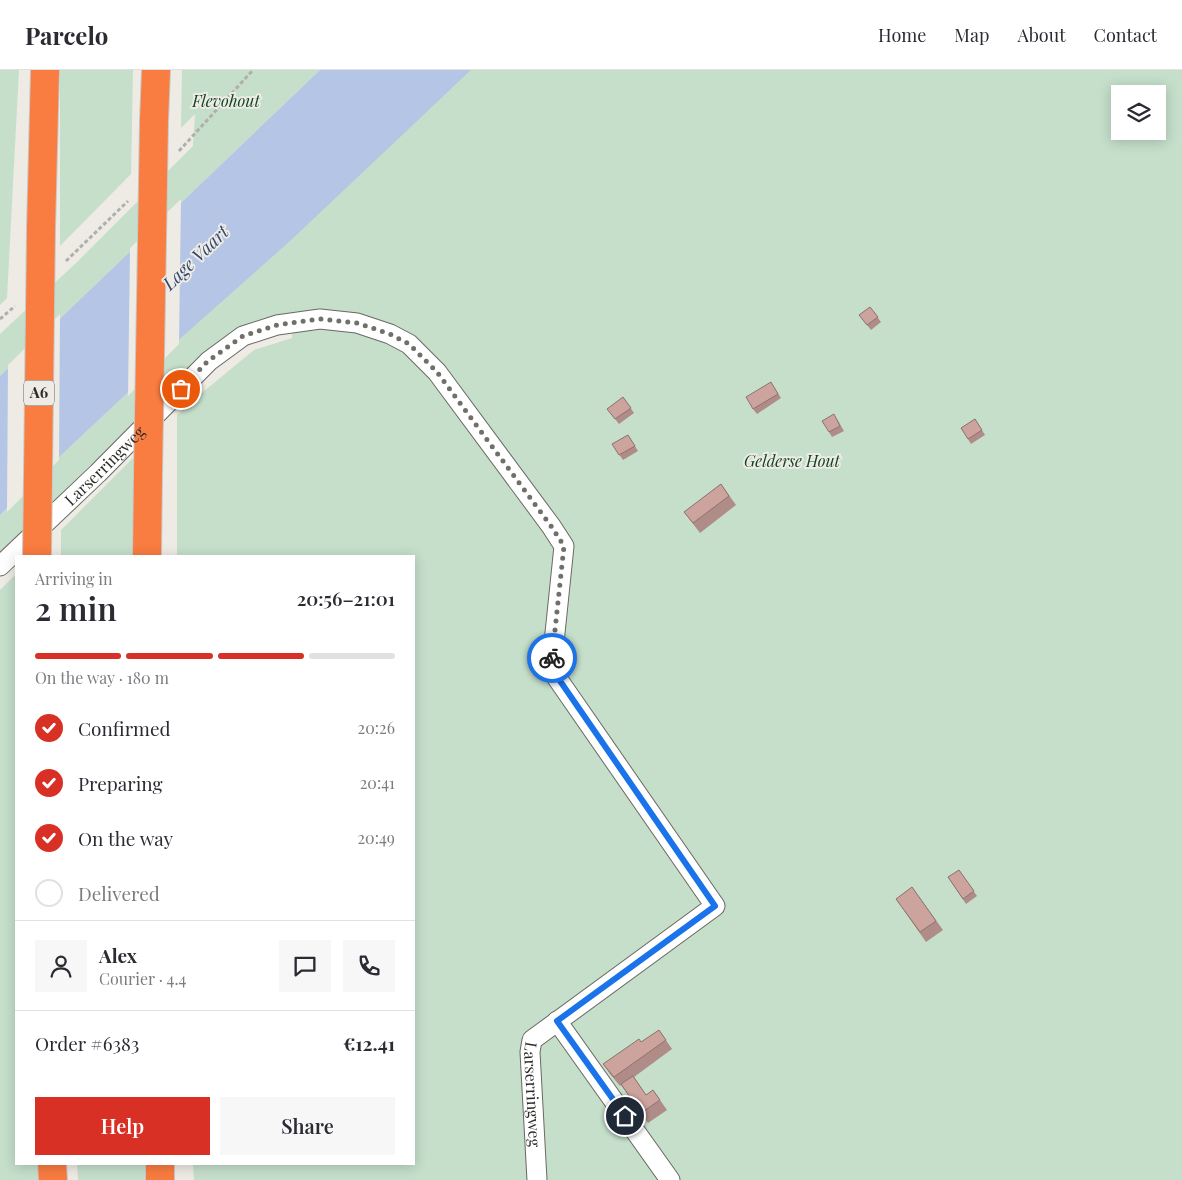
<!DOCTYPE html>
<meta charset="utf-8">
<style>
body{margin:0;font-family:"Playfair Display",serif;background:#f7f7f7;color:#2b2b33;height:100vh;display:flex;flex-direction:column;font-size:19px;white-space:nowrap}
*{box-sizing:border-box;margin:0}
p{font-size:16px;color:#7c7c81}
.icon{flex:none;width:28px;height:28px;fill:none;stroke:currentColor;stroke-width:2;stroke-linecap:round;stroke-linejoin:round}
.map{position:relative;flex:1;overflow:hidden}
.details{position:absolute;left:15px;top:485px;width:400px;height:610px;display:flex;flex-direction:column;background:#fff;border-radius:0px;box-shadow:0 2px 12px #0003}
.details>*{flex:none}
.tools{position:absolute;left:1111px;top:15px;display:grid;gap:10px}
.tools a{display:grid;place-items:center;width:55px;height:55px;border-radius:0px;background:#fff;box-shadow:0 2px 12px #0003;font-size:25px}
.pin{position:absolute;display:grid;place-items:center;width:42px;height:42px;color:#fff;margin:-21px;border:2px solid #fff;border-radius:50%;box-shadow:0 1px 5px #0007}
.courier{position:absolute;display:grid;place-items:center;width:50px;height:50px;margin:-25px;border:4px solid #1a73e8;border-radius:50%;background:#fff;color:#222;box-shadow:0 1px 6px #0007}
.summary em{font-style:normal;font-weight:600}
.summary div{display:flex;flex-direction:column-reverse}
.summary{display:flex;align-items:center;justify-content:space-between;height:85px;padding:0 20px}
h1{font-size:32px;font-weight:600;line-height:38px}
.bar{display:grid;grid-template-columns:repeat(4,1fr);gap:8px 5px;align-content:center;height:60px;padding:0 20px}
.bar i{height:6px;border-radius:4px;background:#e1e1e2}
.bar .active{background:#d93025}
.bar p{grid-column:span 4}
.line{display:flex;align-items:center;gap:12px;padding:0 20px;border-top:1px solid #e1e1e2}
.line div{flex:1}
.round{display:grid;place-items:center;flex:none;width:52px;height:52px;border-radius:0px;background:#f7f7f7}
ol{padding:0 20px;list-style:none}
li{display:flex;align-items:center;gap:15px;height:55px}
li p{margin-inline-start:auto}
li .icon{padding:5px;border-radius:50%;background:#d93025;color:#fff;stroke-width:4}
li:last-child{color:#7c7c81}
li i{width:28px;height:28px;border:2px solid #e1e1e2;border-radius:50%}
.cta{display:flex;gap:10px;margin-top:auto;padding:10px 20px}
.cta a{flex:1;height:58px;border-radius:0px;background:#d93025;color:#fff;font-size:20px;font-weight:600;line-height:58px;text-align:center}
.cta a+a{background:#f7f7f7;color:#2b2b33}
header{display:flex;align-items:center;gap:30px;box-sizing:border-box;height:70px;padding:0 25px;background:#fff;border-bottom:1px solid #e1e1e2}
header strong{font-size:24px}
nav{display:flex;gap:28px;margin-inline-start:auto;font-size:18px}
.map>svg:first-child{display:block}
.green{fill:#c5dfcb;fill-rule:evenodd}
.water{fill:#b4c5e5}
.pier{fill:#edebe4}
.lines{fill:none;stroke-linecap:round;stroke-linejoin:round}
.minor-casing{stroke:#6a6862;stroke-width:21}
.motorway-casing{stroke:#c8c8c7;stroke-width:30}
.path{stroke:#b1afaa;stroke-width:3;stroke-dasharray:4 2.5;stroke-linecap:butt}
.minor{stroke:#fff;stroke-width:19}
.motorway{stroke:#f97c41;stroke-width:28}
.motorway-bridge-casing{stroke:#c8c8c7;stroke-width:30;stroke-linecap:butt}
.motorway-bridge{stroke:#f97c41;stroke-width:28}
.wall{fill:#af8c87}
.building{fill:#cca39d;stroke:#8f726e}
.done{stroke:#706f6a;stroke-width:5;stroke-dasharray:0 9}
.route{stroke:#1a73e8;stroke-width:6}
.labels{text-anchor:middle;stroke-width:4;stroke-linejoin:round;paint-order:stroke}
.shield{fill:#edebe4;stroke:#676561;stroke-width:1}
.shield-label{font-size:15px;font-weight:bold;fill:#2d2c29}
.park-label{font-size:16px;font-style:italic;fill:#0e4524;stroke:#edebe4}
.street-label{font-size:16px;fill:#2d2c29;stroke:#edebe4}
.water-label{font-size:18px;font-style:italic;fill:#304571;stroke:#edebe4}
</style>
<header>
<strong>Parcelo</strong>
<nav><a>Home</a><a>Map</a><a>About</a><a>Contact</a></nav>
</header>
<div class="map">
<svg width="1182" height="1110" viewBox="0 0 1182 1110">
<rect width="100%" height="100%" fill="#edebe4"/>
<path class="green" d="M0,0h19l-12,228 -7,7z
M60,0h73l-2,104 -71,72z
M182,0h138l-320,306v-42l76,-71 117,-117 2,-32 -14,14z
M471,0h711v1110h-988l-1,-16h221v-608h-237v-141l15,-14 62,-51 38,-12v-20l-54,13 -238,230v-46l56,-55 82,-77 44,-46zM1120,24h38v37h-38z
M141,380l1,106h-81v-26z
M16,504v590h23l1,16h-40v-590z
M77,1094h80v16h-79z"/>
<path class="water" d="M320,0h151l-181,171 -108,96 -44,46 -82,77 -56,55v-139z"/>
<path class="pier" d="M181,129l-2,145 -51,52 2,-148z
M60,244l-1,146 -52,52 1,-147z"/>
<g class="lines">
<defs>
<g id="minor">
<path id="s1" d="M0,496l98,-93 111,-112 34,-25 34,-11 43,-6 37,4 33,11 19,10 28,28 114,154 13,20 -12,116 5,16 158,228 -183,134 -2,12 7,128"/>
<path d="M557,951l113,159"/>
</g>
<path id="motorway" d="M154,51l2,-51
M41,159l4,-159
M147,486l1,-82
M52,1094l1,16
M160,1094v16"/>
</defs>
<use href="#minor" class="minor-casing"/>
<use href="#motorway" class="motorway-casing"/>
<path class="path" d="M179,81l74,-81
M66,191l62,-60
M0,249l15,-13"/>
<use href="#minor" class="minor"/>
<use href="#motorway" class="motorway"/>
<defs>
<path id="motorway-bridge" d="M148,404l6,-353
M37,486l4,-327"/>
</defs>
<use href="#motorway-bridge" class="motorway-bridge-casing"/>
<use href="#motorway-bridge" class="motorway-bridge"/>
</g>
<path class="wall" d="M870,237l11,15 -10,8 -12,-15z
M774,317l7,11 -24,16 -4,-5z
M623,327l11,16 -15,11 -12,-15z
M837,349l7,12 -12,6 -3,-5z
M975,349l10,16 -14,9 -10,-16z
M628,365l10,16 -15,9 -11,-16z
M721,414l15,21 -36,28 -16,-21z
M959,800l18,26 -11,8 -18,-27z
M912,817l31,43 -17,12 -30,-43z
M659,960l13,19 -38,28 12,18 7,-5 14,20 -19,13 -27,-38 -1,1 -10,-12 -7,-10 38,-22z"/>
<path class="building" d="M870,237l8,10 -11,8 -8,-10z
M771,312l7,12 -25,15 -7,-12z
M623,327l8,11 -16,11 -8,-10z
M834,344l6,12 -11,6 -7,-11z
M975,349l7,11 -14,9 -7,-11z
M628,365l7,11 -16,9 -7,-11z
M721,414l8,12 -36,27 -9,-11z
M959,800l15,21 -11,8 -15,-22z
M912,817l24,34 -16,11 -24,-33z
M659,960l7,10 -52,37 -11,-13 36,-25 2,3z
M633,1006l13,19 7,-5 7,10 -19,13 -20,-29z"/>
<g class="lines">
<path class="done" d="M181,319l27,-28 35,-25 34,-11 43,-6 37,4 33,11 19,10 28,28 114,154 13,20 -12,112"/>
<path class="route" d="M552,588v4l6,16 157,228 -158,115 68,95"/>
</g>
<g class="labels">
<rect class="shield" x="24" y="310.5" width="30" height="25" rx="4"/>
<g class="shield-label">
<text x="39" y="328">A6</text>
</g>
<g class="park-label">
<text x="226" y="37">Flevohout</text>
<text x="792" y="397">Gelderse Hout</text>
</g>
<g class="street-label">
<text dy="6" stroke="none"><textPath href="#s1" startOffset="145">Larserringweg</textPath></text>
<text dy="6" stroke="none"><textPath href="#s1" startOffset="1455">Larserringweg</textPath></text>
</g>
<g class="water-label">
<text transform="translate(196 188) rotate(-44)" y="6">Lage Vaart</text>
</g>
</g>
</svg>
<div class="tools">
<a><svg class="icon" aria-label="layers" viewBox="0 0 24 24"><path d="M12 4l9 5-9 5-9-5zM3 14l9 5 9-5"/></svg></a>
</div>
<div class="pin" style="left:181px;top:319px;background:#ea580c"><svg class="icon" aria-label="bag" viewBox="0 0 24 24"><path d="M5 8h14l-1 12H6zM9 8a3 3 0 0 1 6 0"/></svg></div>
<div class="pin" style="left:625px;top:1046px;background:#1f2937"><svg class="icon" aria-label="home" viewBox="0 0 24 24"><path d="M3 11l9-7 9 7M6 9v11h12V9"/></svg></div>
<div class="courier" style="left:552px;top:588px"><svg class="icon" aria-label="bike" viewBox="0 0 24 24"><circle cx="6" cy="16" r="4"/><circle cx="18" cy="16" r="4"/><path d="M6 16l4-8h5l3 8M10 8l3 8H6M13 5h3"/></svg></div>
<section class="details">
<div class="summary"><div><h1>2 min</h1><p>Arriving in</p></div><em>20:56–21:01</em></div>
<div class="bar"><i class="active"></i><i class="active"></i><i class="active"></i><i></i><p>On the way · 180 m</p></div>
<ol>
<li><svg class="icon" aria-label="check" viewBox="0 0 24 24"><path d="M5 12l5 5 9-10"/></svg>Confirmed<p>20:26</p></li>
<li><svg class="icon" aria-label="check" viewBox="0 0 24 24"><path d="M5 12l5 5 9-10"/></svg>Preparing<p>20:41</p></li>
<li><svg class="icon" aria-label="check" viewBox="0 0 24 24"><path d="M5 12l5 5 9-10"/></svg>On the way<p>20:49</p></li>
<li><i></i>Delivered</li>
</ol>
<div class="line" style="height:90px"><a class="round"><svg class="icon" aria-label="person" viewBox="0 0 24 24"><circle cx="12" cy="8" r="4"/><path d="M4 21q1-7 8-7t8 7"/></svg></a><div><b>Alex</b><p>Courier · 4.4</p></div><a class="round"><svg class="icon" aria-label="chat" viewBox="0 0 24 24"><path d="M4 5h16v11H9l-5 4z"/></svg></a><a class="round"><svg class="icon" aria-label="phone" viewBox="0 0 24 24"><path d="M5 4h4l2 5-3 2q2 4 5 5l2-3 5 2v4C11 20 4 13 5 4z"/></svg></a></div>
<div class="line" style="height:65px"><div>Order #6383</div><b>€12.41</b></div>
<div class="cta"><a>Help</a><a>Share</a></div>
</section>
</div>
